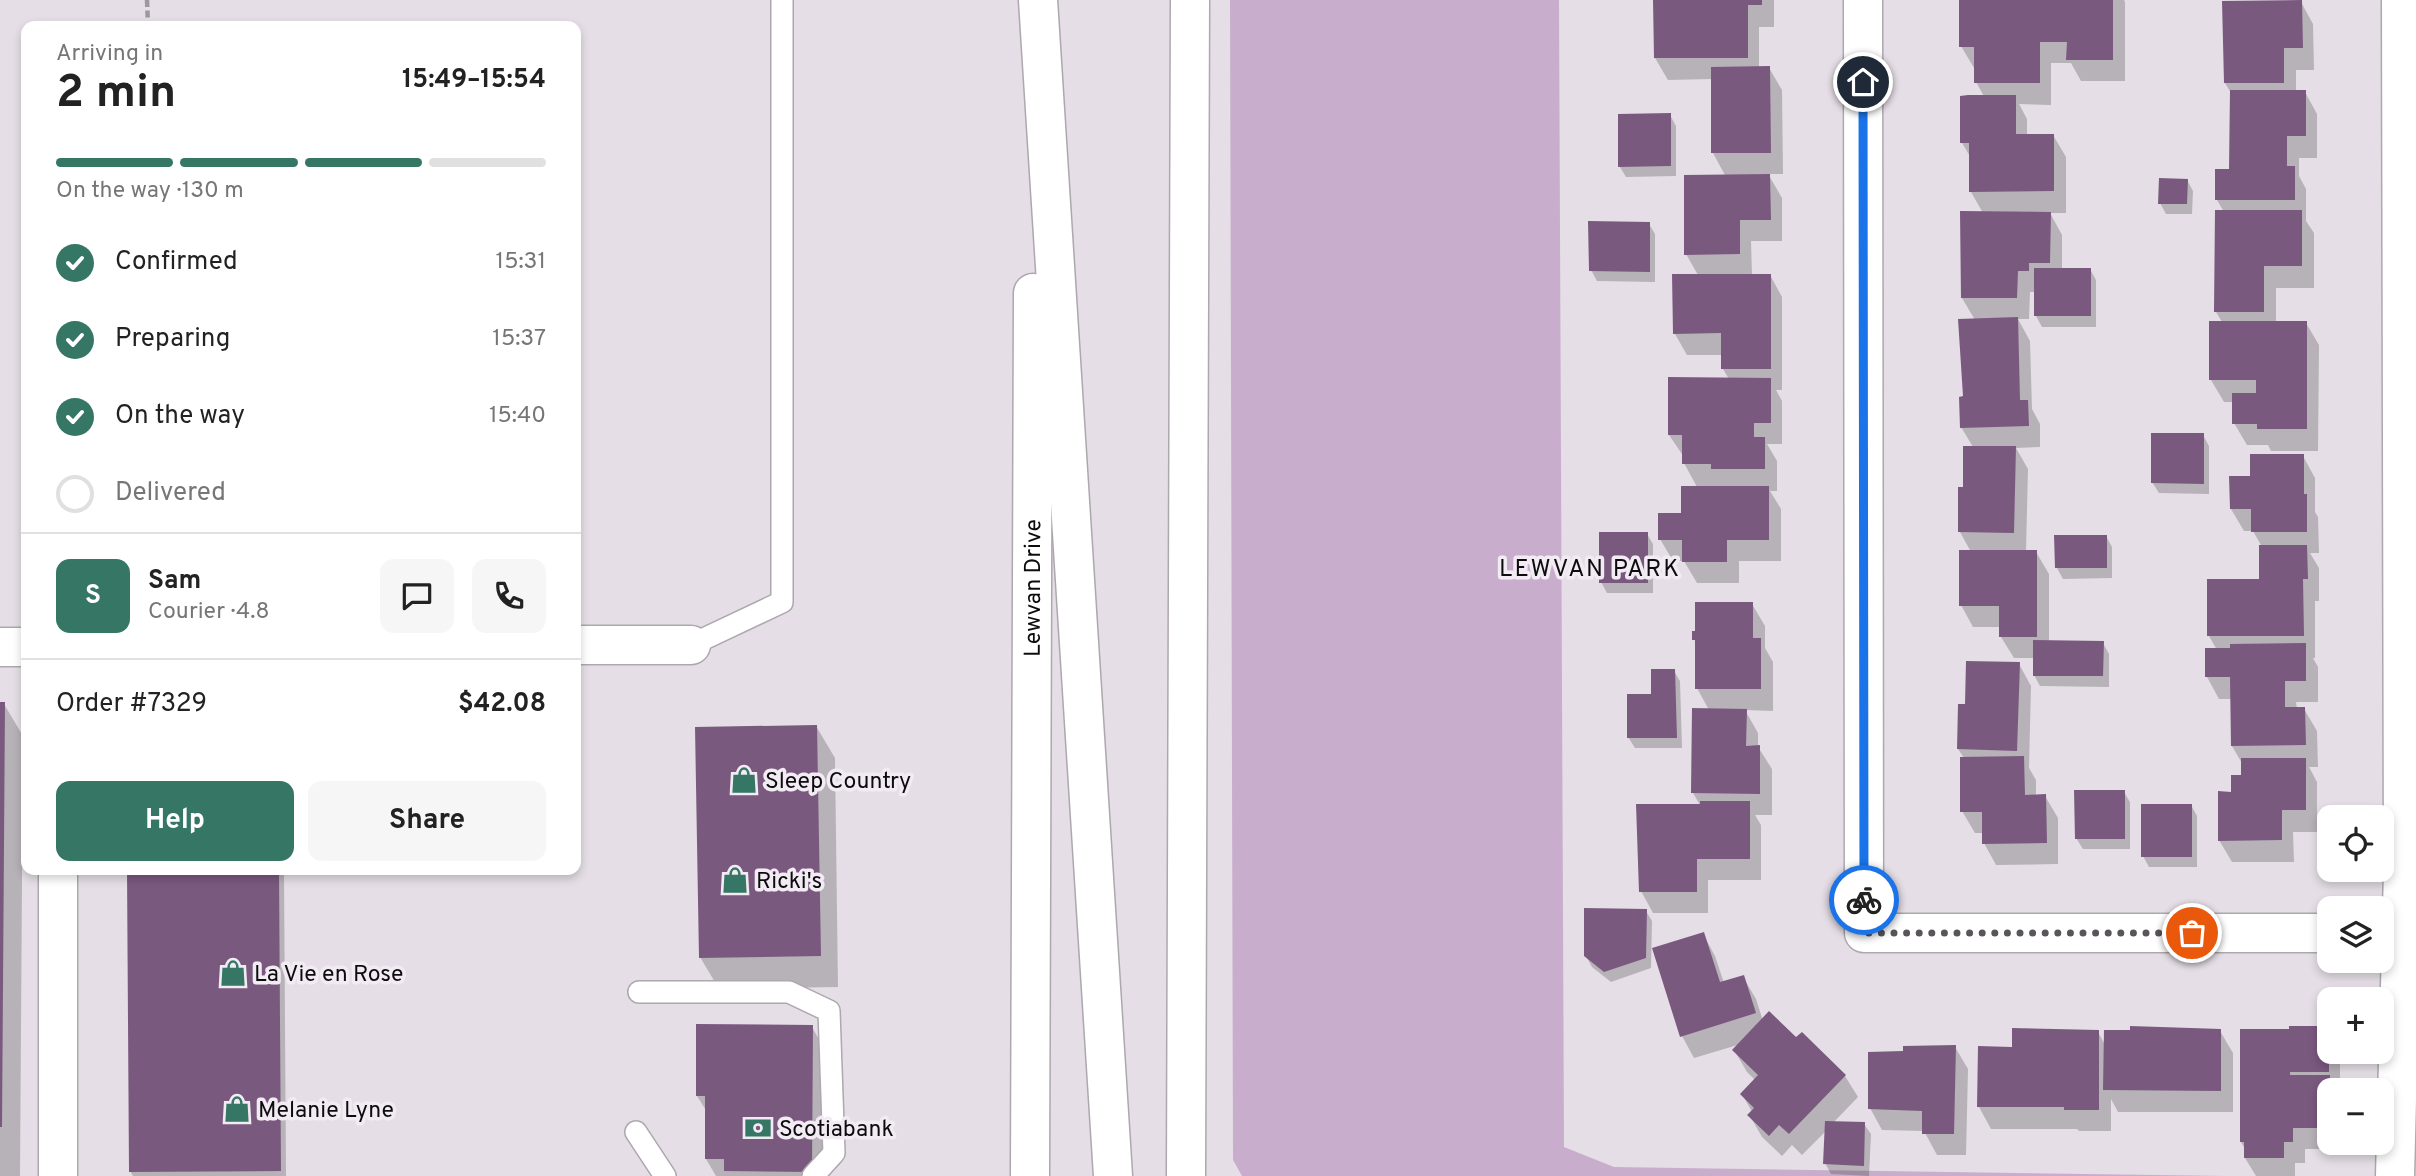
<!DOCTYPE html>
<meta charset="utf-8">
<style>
body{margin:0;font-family:Overpass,sans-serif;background:#f6f6f6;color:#222;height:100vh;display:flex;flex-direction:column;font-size:26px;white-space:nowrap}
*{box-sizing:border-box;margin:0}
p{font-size:23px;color:#767676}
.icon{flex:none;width:38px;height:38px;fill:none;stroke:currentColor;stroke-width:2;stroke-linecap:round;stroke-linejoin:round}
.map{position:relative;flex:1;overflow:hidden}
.drawer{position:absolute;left:21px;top:21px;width:560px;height:854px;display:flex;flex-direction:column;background:#fff;border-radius:14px;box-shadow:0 4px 10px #0003}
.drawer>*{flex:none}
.tools{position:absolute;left:2317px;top:805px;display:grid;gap:14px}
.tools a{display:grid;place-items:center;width:77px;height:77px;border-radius:14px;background:#fff;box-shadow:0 4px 10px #0003;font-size:35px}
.pin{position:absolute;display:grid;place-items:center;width:60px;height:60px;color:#fff;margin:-30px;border:4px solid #fff;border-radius:50%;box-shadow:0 2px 7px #0007}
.courier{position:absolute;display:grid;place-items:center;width:70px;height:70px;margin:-35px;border:5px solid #1a73e8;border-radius:50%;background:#fff;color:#222;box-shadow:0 2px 9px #0007}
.head em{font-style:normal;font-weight:700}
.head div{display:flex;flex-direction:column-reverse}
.head{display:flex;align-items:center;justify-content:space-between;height:119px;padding:0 35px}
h1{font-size:46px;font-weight:700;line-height:52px}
.bar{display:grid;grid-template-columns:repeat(4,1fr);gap:10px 7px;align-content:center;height:84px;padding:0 35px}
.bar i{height:9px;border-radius:5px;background:#e0e0e0}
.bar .on{background:#357665}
.bar p{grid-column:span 4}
.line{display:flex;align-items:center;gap:18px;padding:0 35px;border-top:2px solid #e0e0e0}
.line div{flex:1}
.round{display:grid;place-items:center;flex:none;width:74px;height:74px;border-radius:14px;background:#f6f6f6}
ol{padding:0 35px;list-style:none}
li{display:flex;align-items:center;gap:21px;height:77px}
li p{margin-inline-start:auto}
li .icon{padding:7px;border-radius:50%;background:#357665;color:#fff;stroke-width:4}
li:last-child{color:#767676}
li i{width:38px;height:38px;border:4px solid #e0e0e0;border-radius:50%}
.cta{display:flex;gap:14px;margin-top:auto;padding:14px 35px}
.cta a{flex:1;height:80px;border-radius:14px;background:#357665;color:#fff;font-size:28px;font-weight:700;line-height:80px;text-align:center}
.cta a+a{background:#f6f6f6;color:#222}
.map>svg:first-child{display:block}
.green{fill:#c8aecc}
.shadow{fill:#0003}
.building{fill:#7a597f}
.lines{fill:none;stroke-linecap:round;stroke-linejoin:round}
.service-casing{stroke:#ada7ae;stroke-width:24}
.minor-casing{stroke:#ada7ae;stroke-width:41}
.tertiary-casing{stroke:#ada7ae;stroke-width:41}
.secondary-casing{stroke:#ada7ae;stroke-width:41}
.path{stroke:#9d979e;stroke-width:4.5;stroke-dasharray:7 3.5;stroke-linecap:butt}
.service{stroke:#fff;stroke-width:21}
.minor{stroke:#fff;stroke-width:38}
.tertiary{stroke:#fff;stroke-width:38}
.secondary{stroke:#fff;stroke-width:38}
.done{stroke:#59555a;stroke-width:7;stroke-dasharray:0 12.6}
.route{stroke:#1a73e8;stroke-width:9}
.labels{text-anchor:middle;stroke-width:7;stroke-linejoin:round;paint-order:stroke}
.street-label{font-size:23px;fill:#0d0b0e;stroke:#f2ebf3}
.poi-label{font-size:23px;fill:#0d0b0e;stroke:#f2ebf3;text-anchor:start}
.neighbourhood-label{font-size:24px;letter-spacing:2px;fill:#0d0b0e;stroke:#f2ebf3}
</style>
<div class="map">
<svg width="2416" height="1176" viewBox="0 0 2416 1176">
<rect width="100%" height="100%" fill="#e5dee6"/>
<path class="green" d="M1230,0h329l5,1147 50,20 613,9h-985l-9,-16z"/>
<path class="shadow" d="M1719,0h55v27h-15v41h10l13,22 1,84h-15l14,24v43h-31l1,34h18l12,22v93h-6l6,11v43h-15l10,17v30h-7l11,18v52h-42v22h-42l-13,-22h-11l-13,-22 23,-24 14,-28 -13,-24v-6l-15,-22 60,-56 -6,-10v-14h-36l-12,-21 23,-59 -12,-21 40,-77 -13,-24 -1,-74 -44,1 -13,-22z
M1961,0h163l1,2v79h-44l-10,-18h-20v42l-32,-1 8,15v16h26l13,22v56h-16l12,22v34h28l6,11v47h-54l-6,-11v-24h-6l-1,27h-11l12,22 2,68 8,15v23l-24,1 12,21 -2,83h10l13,22v68l54,1 6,11v33l-69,-1 -6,-11 1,-17h-21l-13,-21v-10h-28l-12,-22 10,-53 -11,-20 13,-85 -12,-20 14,-107 -13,-22 21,-85 -12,-21v-34l-9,-15 23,-45 -9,-16v-14h-2l-13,-22z
M2301,2l12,22 1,46h-18v22h9l12,22v44h-18v18l7,13v32l8,12v55h-38v35h30l13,22 -1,106h-47l-3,-6h-21l-13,-22v-21h-10l-13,-22 11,-58 -6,-10 8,-100 -7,-12 14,-29v-78l-6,-10z
M1670,115l6,11v50l-50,1 -6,-10z
M2187,180l6,11 -1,23h-26l-6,-11z
M1649,224l6,10v48l-58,-1 -6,-11z
M2203,435l6,11v48l-50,-1 -7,-11z
M2303,456l12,22v34l3,5 1,36h-9l9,15v33h-4v57h-2l5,9v35h-22l1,7h7l13,22 1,36h-9l8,15v50h-24l1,30h-62l-13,-22 14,-46 10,-17v-12l-11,-19v-47h-13l-12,-22 10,-27 -8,-14 52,-56 1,-33 -9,-16h-9l-13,-22 20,-31z
M1647,534l6,10v49h-46l-6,-11z
M2106,536l6,11v31l-49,1 -6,-11z
M1752,604l13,22v22l8,14v49l-28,-1 13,23v14l14,22v46h-17l6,10v55h-53v33h-55l-12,-22 59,-86 -7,-12 16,-83 -12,-22v-43l-3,-6z
M2019,664l12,22 -2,82 7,12v16h9l13,22v46l-62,1 -12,-22v-10h-9l-13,-22 2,-53 -6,-9 9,-43z
M1674,671l6,10 2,67h-47l-7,-11 25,-41z
M0,704h4l19,32 -3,440h-20z
M816,726l19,32 3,229 -119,2 -19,-32z
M2124,792l6,10v47h-47l-7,-11z
M2191,805l6,11v51h-48l-6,-11z
M129,870h155l2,306h-153l-3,-5z
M1646,911l6,10 -1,47 -40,14 -19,-15 -6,-11z
M1703,934l12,22 9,27 19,-6 13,22 7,22 34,19 48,36 13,21 -25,26 31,1 7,10 -2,42 -38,-2 -6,-11 2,-33 -25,25 -10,-10 -10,11 -20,-19 -12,-21 2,-4 -10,-18 13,-14 -8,-8 -13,-22 7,-6 -47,14 -12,-22 -28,-87z
M812,1027l18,32 -1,117h-113l-10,-17 1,-47 -10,-16z
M2328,1028l1,24h11v38h-11v53h12v6h-36v14h-10v13h-39l-11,-18v-9l-4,-7v-111z
M2220,1031l13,22v59h-115l-7,-13v32h-32l-2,-2h-86l-12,-22 35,-59 84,-16 7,13z
M1955,1047l13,22 -2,86h-29l-13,-24 -42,-1 -12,-22z"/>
<path class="building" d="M1653,0h109v5h-14v53h-94z
M1959,0h154v60h-47l1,-18h-27v41h-66v-36h-15z
M2302,0l1,48h-19v35h-60l-2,-82z
M1770,66l1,87h-60v-86z
M2230,90h76v46h-19v30h8v34h-80v-31h14z
M1968,95h48v39h38v57l-85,1v-49h-9v-47z
M1671,113v53l-53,1v-53z
M1770,174l1,46h-31v34l-56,1v-80z
M2159,178l29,1 -1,25h-29z
M2215,210h87v56h-38v46h-50z
M1960,211l91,1 -1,51h-21v8h-11l-1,27h-56z
M1588,221l62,1v50l-61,-1z
M2034,268h57v48h-57z
M1672,274h99v95h-50v-36l-48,1z
M2018,317l2,83h8l1,26 -69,2 -1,-31 4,-1 -5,-77z
M2209,321h98v108h-50v-5h-25v-31h24v-13h-47z
M1668,377l103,1v45h-17v14h11v32h-54v-5h-29v-29h-14z
M2151,433h53v51l-53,-1z
M1963,446h53l-2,87 -56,-1v-45h5z
M2250,454h54v40h3v38h-56v-23h-21l-1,-33h21z
M1681,486h88v54h-42v22h-45v-22h-24v-27h23z
M1599,532h49v51h-49z
M2054,535h53v33h-52z
M2259,545h48l1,34h-5l1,57h-97v-57h52z
M1959,550h78v87h-38v-31h-40z
M1695,602h58v36h8v51h-66v-49h-3v-9h3z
M2033,640l71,1 -1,35h-70z
M2306,643v38h-21v26h20l1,38 -75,1 -1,-69h-25v-29h25v-4z
M1966,661l54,1 -3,89 -60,-2 1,-45h7z
M1651,669h24l2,69h-50v-44h24z
M0,702h5l-3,425h-2z
M1692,708l55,1 -1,37 14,-1v49l-69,-1z
M817,725l4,231 -122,2 -4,-231z
M2024,756l1,39 21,-1 1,49 -65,1v-32h-22v-55z
M2241,758h65v52h-24v30l-64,1v-50l13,1v-17h10z
M2074,790h51v49h-50z
M1700,801h50v58h-53v33h-58l-3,-88h64z
M2141,804h51v53h-51z
M127,870h152l2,301 -152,1z
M1584,908l63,1 -1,49 -42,14 -20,-16z
M1704,932l16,50 24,-7 12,38 -76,24 -28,-89z
M1769,1011l27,26 6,-5 44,43 -57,59 -10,-9 -10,11 -22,-21 7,-7 -14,-14 18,-19 -26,-25z
M696,1024l117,1 -1,147 -88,-1v-12h-19v-63h-9z
M2130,1026l91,3v62l-118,-1 1,-60h26z
M2289,1026h40v46h-39v3h40l-1,53h-36v14h-9v16h-40v-16h-4v-113h49z
M2012,1028l87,2v80h-35v-3h-87l1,-61 34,1z
M1956,1045l-2,89h-32v-23l-54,-2v-57l35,-1v-5z
M1825,1121l40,1 -1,44 -41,-2z"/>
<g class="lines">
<defs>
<path id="service" d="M691,645l91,-43v-602
M639,992h150l40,19 5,142 -21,23
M636,1132l29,44"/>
<path id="minor" d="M1863,0l1,933h465
M576,645h115
M0,647h26
M58,1176v-306"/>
<path id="tertiary" d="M2395,1176l8,-305 -2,-871"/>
<g id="secondary">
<path d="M1038,0l75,1176"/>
<path id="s1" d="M1030,1176l3,-883"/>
<path d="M1186,1176l4,-1176"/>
</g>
</defs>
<use href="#service" class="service-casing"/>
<use href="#minor" class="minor-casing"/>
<use href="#tertiary" class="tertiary-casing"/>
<use href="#secondary" class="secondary-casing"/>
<path class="path" d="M147,0l1,26"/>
<use href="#service" class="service"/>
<use href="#minor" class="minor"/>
<use href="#tertiary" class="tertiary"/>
<use href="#secondary" class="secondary"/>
</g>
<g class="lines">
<path class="done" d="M1864,900v33h328"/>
<path class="route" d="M1863,82l1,818"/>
</g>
<defs>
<symbol id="shop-bare" viewBox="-9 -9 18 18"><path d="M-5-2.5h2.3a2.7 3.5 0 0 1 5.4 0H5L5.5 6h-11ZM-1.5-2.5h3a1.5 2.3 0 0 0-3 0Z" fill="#357665" stroke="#f2ebf3" stroke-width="2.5" paint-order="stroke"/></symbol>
<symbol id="bank-bare" viewBox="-9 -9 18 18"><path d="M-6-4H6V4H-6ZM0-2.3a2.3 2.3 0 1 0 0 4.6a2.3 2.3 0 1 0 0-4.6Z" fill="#357665" stroke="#f2ebf3" stroke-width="2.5" paint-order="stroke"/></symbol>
</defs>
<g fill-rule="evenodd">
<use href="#shop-bare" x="725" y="761" width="38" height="38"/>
<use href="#shop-bare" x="716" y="861" width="38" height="38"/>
<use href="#shop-bare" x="214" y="954" width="38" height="38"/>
<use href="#shop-bare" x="218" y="1090" width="38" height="38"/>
<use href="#bank-bare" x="739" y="1109" width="38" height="38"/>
</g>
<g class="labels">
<g class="street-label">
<text dy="8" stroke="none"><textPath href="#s1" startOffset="588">Lewvan Drive</textPath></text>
</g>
<g class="poi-label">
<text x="765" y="788">Sleep Country</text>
<text x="756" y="888">Ricki's</text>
<text x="254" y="981">La Vie en Rose</text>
<text x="258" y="1117">Melanie Lyne</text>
<text x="779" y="1136">Scotiabank</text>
</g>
<g class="neighbourhood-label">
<text x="1590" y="576">LEWVAN PARK</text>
</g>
</g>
</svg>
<div class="tools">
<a><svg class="icon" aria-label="locate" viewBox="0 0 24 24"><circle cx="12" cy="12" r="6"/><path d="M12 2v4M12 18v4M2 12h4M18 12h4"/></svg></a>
<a><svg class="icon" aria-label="layers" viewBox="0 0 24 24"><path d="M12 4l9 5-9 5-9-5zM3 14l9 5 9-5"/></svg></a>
<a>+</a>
<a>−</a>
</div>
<div class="pin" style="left:2192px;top:933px;background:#ea580c"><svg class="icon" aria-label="bag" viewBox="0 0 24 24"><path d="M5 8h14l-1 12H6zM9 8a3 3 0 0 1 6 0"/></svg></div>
<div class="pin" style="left:1863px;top:82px;background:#1f2937"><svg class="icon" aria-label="home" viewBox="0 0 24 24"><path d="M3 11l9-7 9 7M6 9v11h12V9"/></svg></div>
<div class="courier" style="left:1864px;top:900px"><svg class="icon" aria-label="bike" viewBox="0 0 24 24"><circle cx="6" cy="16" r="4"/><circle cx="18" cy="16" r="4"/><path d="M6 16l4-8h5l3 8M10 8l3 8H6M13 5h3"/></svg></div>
<section class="drawer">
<div class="head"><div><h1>2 min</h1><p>Arriving in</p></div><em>15:49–15:54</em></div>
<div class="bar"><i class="on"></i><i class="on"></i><i class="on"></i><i></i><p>On the way · 130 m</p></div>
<ol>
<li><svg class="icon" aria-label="check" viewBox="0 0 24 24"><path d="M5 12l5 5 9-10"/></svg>Confirmed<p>15:31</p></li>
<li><svg class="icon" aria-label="check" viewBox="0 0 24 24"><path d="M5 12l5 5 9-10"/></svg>Preparing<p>15:37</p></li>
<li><svg class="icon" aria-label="check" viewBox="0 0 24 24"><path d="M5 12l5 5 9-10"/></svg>On the way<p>15:40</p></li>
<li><i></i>Delivered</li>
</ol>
<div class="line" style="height:126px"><b class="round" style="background:#357665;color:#fff">S</b><div><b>Sam</b><p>Courier · 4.8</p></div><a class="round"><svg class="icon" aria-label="chat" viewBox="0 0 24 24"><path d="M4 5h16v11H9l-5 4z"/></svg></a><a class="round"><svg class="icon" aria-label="phone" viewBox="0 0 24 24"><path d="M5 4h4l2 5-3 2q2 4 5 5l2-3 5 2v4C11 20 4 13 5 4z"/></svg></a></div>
<div class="line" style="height:91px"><div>Order #7329</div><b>$42.08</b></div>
<div class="cta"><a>Help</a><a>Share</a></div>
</section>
</div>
